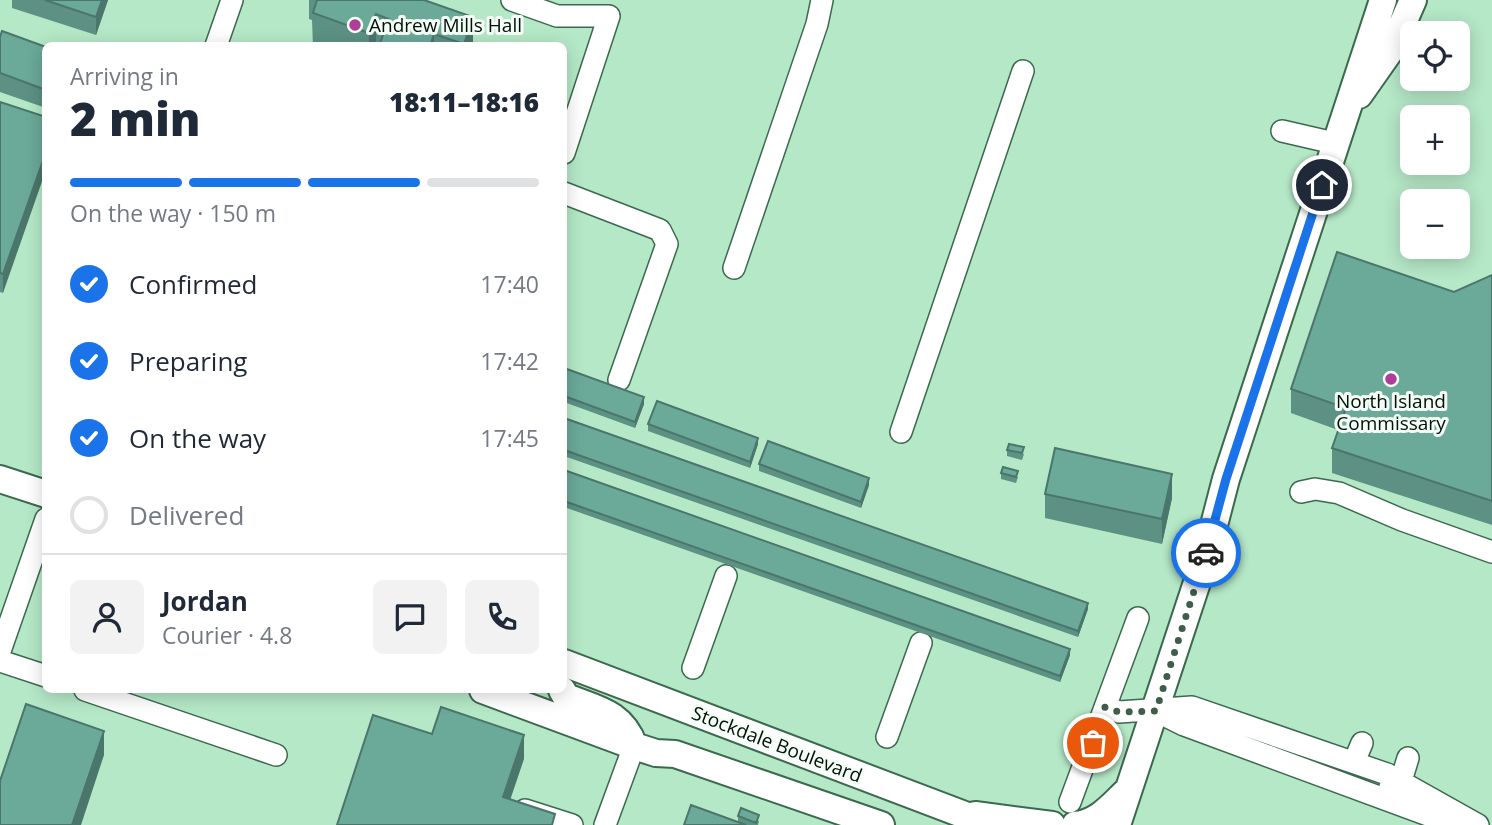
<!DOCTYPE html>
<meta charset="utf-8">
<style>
body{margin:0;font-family:"Open Sans",sans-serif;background:#f2f2f3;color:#1f2937;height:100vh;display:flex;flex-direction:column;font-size:26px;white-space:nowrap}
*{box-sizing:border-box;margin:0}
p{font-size:23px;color:#747a83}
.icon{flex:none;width:38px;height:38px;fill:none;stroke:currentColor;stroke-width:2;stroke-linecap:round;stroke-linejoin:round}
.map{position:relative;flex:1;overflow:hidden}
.panel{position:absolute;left:42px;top:42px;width:525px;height:651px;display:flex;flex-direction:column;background:#fff;border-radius:10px;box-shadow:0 4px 18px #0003}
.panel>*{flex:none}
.fabs{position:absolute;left:1400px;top:21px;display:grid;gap:14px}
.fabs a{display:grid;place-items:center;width:70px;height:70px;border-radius:10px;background:#fff;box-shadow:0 4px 18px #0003;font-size:35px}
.pin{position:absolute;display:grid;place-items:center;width:60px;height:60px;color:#fff;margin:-30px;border:4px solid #fff;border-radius:50%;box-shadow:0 2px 7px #0007}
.courier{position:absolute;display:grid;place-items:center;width:70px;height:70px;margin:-35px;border:5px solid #1a73e8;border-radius:50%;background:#fff;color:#222;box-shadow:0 2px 9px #0007}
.overview em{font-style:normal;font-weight:800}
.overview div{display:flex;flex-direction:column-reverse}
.overview{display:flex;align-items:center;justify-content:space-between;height:119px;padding:0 28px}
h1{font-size:46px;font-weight:800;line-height:52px}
.bar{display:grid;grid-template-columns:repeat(4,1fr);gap:10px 7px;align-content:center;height:84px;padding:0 28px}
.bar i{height:9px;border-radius:5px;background:#e0e1e3}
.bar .active{background:#1a73e8}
.bar p{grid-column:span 4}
.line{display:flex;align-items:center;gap:18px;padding:0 28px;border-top:2px solid #e0e1e3}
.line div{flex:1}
.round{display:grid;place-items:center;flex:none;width:74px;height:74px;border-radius:10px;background:#f2f2f3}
ol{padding:0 28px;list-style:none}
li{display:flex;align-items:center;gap:21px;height:77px}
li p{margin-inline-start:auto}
li .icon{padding:7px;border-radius:50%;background:#1a73e8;color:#fff;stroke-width:4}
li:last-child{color:#747a83}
li i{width:38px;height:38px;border:4px solid #e0e1e3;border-radius:50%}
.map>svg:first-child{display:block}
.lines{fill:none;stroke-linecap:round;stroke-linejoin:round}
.minor-casing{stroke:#3b694d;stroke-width:24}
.major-casing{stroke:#3b694d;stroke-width:30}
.minor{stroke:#fff;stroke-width:21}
.major{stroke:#fff;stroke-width:26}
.wall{fill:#5c9184}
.shaded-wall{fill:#4b766b}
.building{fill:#6ba999;stroke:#4b766b;stroke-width:2}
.done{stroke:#405c4a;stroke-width:7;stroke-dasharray:0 12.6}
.route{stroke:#1a73e8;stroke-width:9}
.poi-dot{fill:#af3e99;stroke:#f4fef7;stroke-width:2.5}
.labels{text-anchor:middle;stroke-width:6;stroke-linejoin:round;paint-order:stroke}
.poi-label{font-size:19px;fill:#011107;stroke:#f4fef7;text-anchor:start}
.street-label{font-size:19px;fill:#011107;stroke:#f4fef7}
</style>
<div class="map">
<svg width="1492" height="825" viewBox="0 0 1492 825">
<rect width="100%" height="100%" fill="#b5e8c7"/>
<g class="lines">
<defs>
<path id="minor" d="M512,0l45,16h52l-45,137
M216,46l16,-46
M1282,131l52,12
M564,193l96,37 7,14 -48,136
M734,268l83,-244 5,-24
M901,432l122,-361
M1301,492l14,-3 24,4 63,27 90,32
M0,651l46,-132
M0,661l46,15
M693,668l33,-92
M85,690l191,65
M1105,707l14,5 73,-5 195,67 91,51
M1156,711l28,14 271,100
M887,737l34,-94
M1354,762l8,-19
M1390,787l11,-6 7,-23
M1070,802l68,-184
M520,825l5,-15 47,15
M605,825l29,-79"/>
<path id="major" d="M1359,95l33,-47 21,-48
M0,479l46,15
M564,663l427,162
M483,690l151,56 22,7 19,1 206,71
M562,690l4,7c30,12 56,15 68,49
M975,815l77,10
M1075,825c23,-2 36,-19 52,-34
M1117,825l90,-273 19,-73 157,-479"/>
</defs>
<use href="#minor" class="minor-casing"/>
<use href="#major" class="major-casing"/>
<use href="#minor" class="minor"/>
<use href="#major" class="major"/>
</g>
<path class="wall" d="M12,0h96l-12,35 -84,-27z
M309,0h115l49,46h-160l-1,-26 -3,-1z
M0,37l46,10v61l-46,-16z
M0,102l46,15 -43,176 -3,-1z
M1492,275v250l-160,-52v-25l6,-18 -47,-17v-24l163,-97z
M564,368l80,36 -9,24 -71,-26z
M564,418l524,191 -10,28 -514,-181z
M648,424l110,20 -8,24 -102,-37z
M1007,450l17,4 -2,6 -15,-4z
M759,464l110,21 -8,23 -102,-37z
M564,470l506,185 -10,27 -496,-175z
M1001,473l17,4 -2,6 -15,-4z
M1045,494l127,4 -10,46 -117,-26z
M738,816l21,5 -1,4h-74l54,-3z"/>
<path class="shaded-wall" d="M102,0h6l-12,35v-18z
M376,14v32h-7v-13z
M473,17v29h-9v-2z
M434,34v12h-4z
M46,152v18l-43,123v-19z
M644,397v7l-9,24v-6z
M758,438v6l-8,24v-6z
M1172,474v24l-10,46v-25z
M869,478v7l-8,23v-6z
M1088,603v6l-10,28v-6z
M1070,649v6l-10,27v-6z
M104,731v24l-23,70h-9z
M524,735v24l-21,62v-24z"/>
<path class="building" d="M45,0h57l-6,17z
M317,0h107l49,17 -9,27 -30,-10 -4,12h-51l10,-27 -13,-5 -7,19 -56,-20z
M2,31l44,16v43l-46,-17v-36z
M0,102l46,15v35l-43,122 -3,-1z
M1337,252l117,40 38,-17v226l-160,-53 14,-40 -55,-19z
M564,368l80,29 -9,25 -71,-26z
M657,401l101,37 -8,24 -102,-38z
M564,418l524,185 -10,28 -514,-181z
M768,441l101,37 -8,24 -102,-38z
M1009,444l15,3 -2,6 -15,-3z
M1055,448l117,26 -10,45 -117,-25z
M1003,467l15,4 -2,6 -15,-4z
M564,470l506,179 -10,27 -496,-175z
M26,704l78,27 -32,94h-72v-44z
M441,707l83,28 -21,62 52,17 -3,11h-215l36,-110 59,19z
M691,805l55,20h-62z
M741,808l18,7 -3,8 -18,-7z"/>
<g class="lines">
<path class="done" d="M1093,743l12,-36 14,5 37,-1 50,-158"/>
<path class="route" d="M1206,553l20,-74 96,-294"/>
</g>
<g class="poi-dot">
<circle cx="355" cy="25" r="7"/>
<circle cx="1391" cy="379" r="7"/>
</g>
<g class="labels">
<g class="poi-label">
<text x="369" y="32">Andrew Mills Hall</text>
<text x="1391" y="408" text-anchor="middle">North Island<tspan x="1391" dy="22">Commissary</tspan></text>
</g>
<g class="street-label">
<text transform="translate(777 744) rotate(21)" y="7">Stockdale Boulevard</text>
</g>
</g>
</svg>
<div class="fabs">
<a><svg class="icon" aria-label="locate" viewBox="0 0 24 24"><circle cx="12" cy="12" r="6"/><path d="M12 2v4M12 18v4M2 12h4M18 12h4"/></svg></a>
<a>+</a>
<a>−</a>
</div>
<div class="pin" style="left:1093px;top:743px;background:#ea580c"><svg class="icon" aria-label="bag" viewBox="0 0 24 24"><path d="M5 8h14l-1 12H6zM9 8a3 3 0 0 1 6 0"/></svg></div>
<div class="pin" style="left:1322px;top:185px;background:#1f2937"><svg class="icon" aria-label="home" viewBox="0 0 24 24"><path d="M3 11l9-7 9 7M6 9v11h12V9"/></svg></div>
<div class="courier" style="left:1206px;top:553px"><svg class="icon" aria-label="car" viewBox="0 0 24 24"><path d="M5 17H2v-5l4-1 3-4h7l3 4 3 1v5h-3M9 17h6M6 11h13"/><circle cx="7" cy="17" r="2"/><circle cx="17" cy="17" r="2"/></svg></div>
<section class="panel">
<div class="overview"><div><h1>2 min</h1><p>Arriving in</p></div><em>18:11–18:16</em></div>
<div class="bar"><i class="active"></i><i class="active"></i><i class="active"></i><i></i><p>On the way · 150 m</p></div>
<ol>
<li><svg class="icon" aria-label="check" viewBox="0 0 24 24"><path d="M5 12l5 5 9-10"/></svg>Confirmed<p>17:40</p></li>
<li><svg class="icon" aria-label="check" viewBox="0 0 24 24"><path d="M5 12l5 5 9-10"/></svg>Preparing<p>17:42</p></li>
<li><svg class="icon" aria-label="check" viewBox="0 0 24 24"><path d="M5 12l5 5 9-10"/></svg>On the way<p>17:45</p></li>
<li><i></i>Delivered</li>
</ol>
<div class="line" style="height:126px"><a class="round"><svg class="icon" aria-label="person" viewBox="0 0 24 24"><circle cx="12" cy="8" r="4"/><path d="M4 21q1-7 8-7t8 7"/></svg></a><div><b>Jordan</b><p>Courier · 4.8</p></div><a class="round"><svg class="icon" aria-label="chat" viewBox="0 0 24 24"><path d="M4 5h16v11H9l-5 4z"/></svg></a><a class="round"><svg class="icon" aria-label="phone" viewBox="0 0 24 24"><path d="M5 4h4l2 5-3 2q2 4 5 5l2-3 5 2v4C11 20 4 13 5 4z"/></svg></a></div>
</section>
</div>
